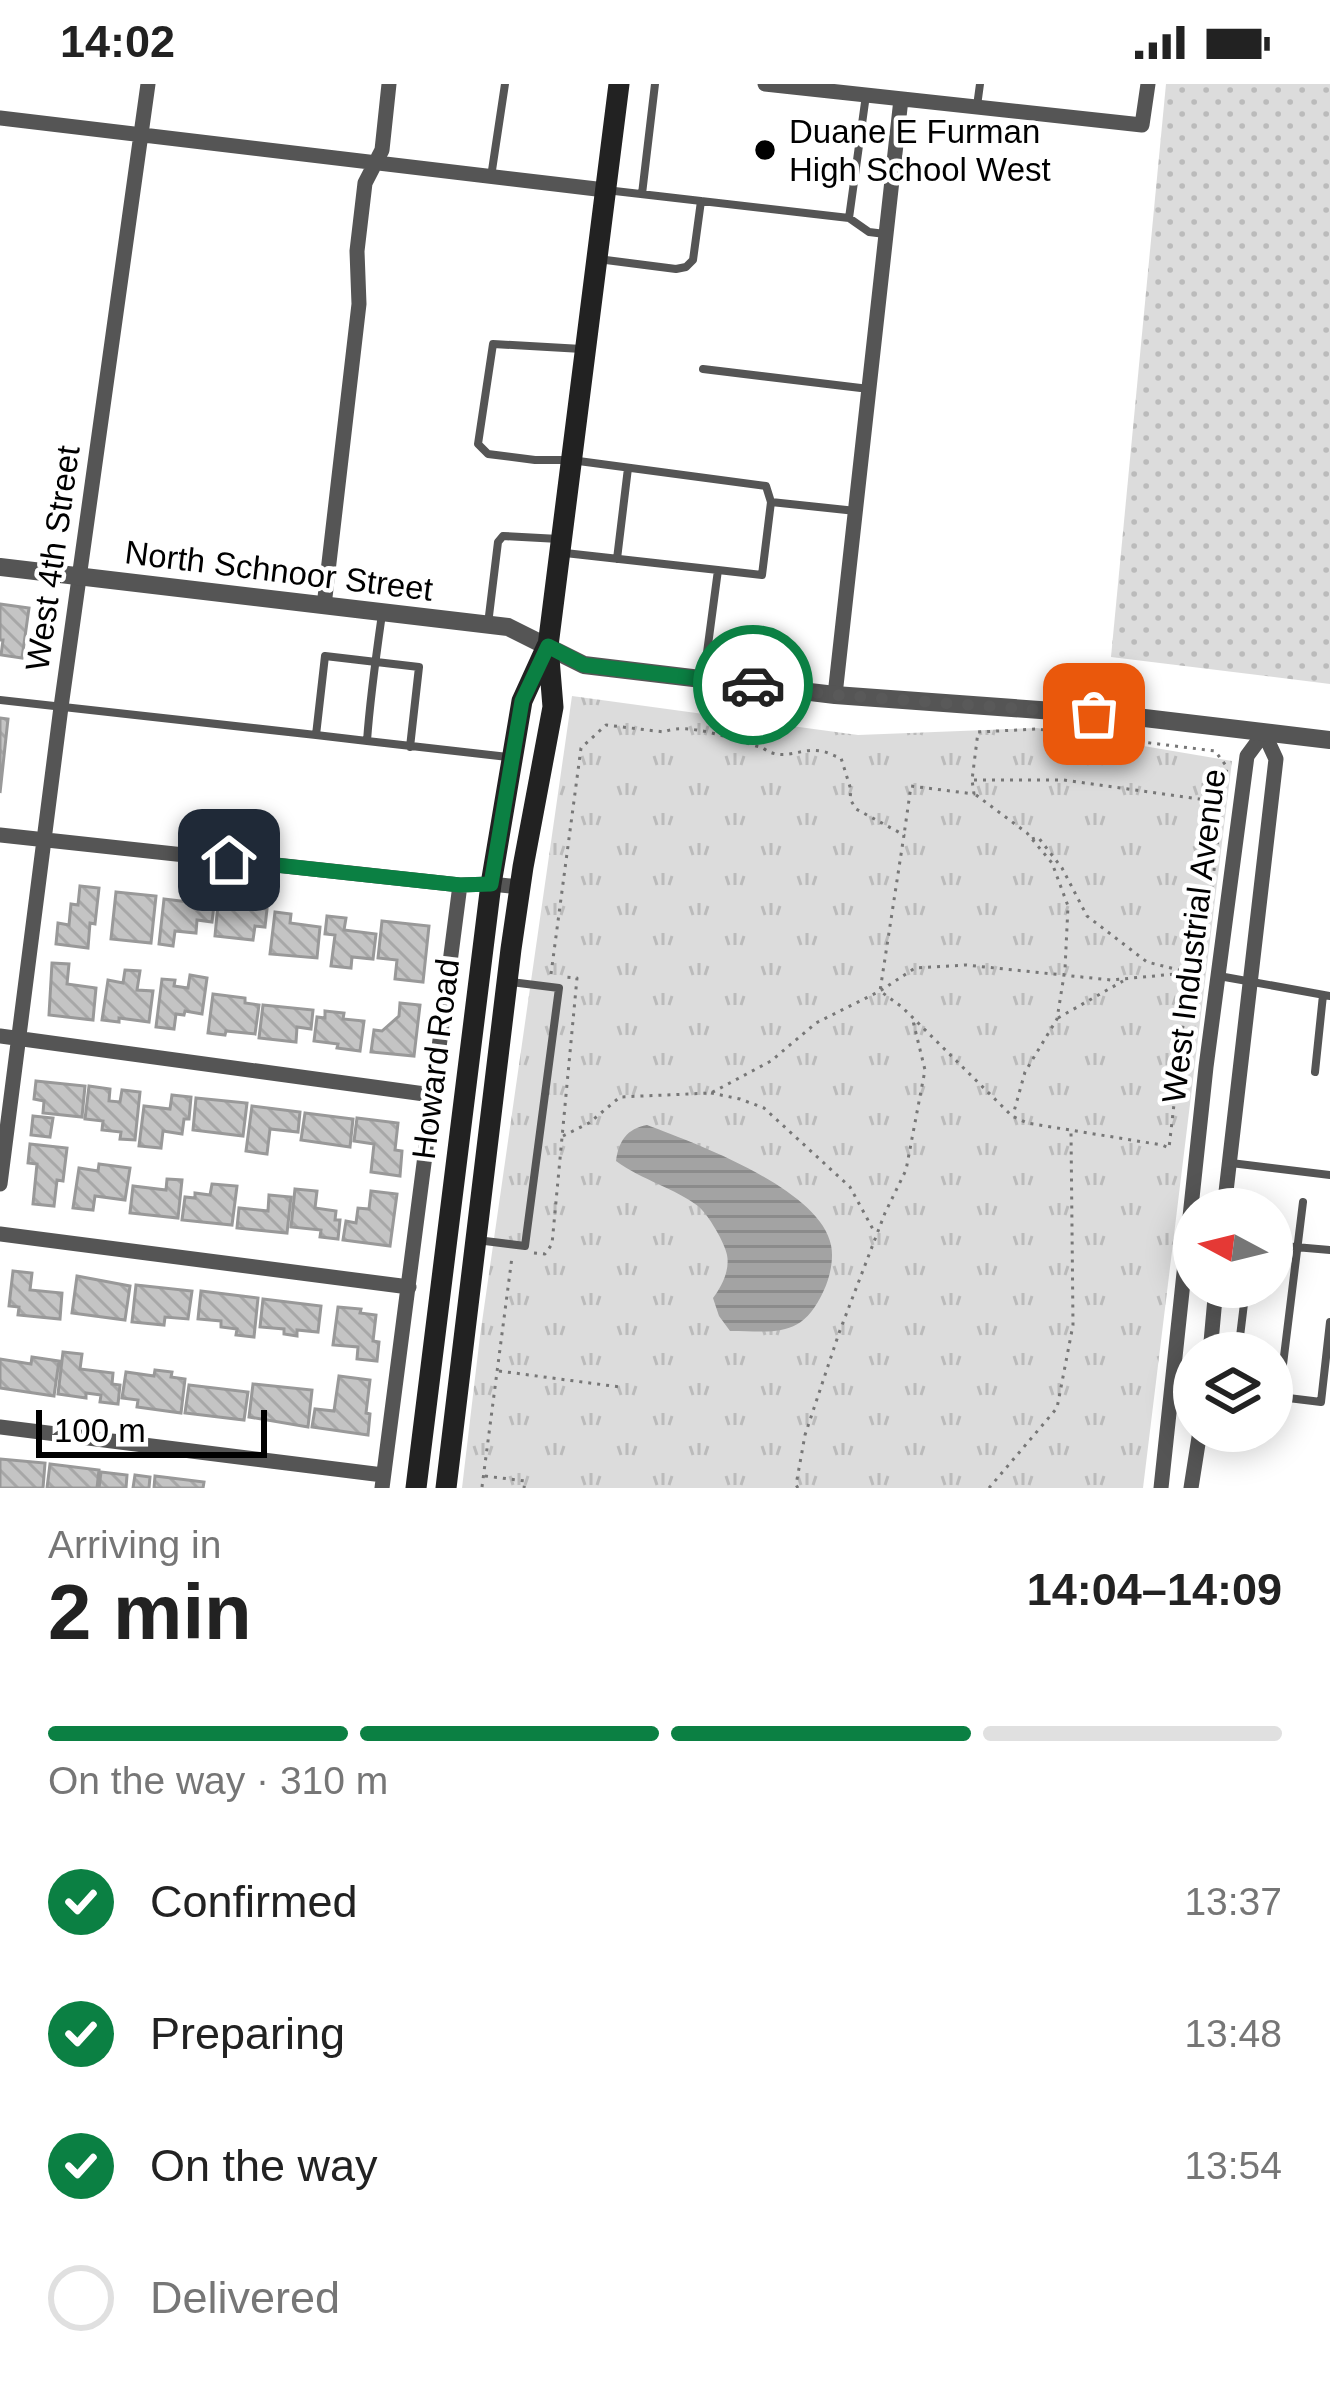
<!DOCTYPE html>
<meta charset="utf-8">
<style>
body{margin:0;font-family:Arial,sans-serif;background:#f2f2f2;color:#222;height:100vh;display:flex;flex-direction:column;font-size:45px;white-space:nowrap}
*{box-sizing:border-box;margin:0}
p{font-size:39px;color:#767676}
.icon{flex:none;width:66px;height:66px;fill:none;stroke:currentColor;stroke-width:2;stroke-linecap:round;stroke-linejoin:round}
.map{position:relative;height:1404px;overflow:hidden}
.sheet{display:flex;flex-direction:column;background:#fff;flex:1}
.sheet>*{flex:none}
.needle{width:78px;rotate:277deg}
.fabs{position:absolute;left:1173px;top:1104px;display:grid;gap:24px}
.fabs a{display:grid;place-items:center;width:120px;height:120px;border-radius:50%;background:#fff;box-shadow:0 6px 30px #0003;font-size:60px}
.scale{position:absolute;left:36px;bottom:30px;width:231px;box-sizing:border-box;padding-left:12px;border:6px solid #000;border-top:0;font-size:33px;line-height:42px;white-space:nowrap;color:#000;-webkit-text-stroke:9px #fff;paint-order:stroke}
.pin{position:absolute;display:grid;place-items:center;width:102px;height:102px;color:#fff;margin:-51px;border-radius:24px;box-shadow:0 6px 18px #0006}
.courier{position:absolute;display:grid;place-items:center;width:120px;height:120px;margin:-60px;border:9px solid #0b8043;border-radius:50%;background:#fff;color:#222;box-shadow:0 3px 15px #0007}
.head em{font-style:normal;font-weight:700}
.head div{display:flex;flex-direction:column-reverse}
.head{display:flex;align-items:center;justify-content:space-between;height:204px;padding:0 48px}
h1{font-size:78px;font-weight:700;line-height:90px}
.bar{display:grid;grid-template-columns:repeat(4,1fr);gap:18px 12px;align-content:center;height:144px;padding:0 48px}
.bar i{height:15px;border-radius:9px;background:#e0e0e0}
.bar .on{background:#0b8043}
.bar p{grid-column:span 4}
ol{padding:0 48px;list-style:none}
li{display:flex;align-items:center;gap:36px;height:132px}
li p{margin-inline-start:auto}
li .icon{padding:12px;border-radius:50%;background:#0b8043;color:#fff;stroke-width:4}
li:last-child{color:#767676}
li i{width:66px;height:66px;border:6px solid #e0e0e0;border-radius:50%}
.status{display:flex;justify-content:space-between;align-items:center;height:84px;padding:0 60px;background:#fff;direction:ltr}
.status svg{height:33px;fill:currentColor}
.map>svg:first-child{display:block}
.grass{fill:url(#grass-dots)}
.park{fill:url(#park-tufts)}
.water{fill:url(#water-rules)}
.building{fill:url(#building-back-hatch);stroke:#999;stroke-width:3}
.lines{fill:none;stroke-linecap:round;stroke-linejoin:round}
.path{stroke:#777;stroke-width:3;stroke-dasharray:3 6;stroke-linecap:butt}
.service{stroke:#555;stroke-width:8}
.minor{stroke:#555;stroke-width:15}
.tertiary{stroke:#555;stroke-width:18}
.secondary{stroke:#222;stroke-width:21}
.done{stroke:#595959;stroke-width:12;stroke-dasharray:0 21.6}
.route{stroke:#0b8043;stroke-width:15}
.poi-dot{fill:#000;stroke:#fff;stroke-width:4.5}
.labels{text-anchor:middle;stroke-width:9;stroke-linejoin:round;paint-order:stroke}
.poi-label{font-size:33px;fill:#000;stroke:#fff;text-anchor:start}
.street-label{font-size:33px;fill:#000;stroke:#fff}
</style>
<div class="status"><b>14:02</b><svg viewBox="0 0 49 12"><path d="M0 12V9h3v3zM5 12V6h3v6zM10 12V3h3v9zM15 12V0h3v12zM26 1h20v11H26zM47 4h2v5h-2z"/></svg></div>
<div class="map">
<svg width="1330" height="1404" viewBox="0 0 1330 1404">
<defs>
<pattern id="grass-dots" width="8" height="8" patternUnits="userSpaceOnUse" patternTransform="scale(3)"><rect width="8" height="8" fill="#dcdcdc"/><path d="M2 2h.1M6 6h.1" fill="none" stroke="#bbb" stroke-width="1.8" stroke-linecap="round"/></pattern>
<pattern id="park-tufts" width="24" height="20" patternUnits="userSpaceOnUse" patternTransform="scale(3)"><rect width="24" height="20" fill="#dcdcdc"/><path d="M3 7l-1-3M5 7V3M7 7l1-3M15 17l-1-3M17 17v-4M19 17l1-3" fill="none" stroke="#bbb"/></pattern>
<pattern id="water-rules" width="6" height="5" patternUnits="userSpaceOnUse" patternTransform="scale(3)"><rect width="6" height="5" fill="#a3a3a3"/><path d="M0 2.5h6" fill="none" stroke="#8b8b8b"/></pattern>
<pattern id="building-back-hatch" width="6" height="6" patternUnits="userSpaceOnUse" patternTransform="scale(3)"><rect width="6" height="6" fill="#c4c4c4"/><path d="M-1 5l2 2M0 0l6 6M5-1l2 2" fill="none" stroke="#a7a7a7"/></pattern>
</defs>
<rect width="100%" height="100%" fill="#fff"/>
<path class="grass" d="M1166,0h164v600l-219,-27z"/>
<path class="park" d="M572,612l286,39 179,-7 195,33 -89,727h-681l18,-152z"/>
<path class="water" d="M647,1041c48,18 173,64 184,120 3,14 -1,32 -7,45 -22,49 -48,41 -94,41l-11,-15 -6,-18c9,-12 17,-28 14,-43 -2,-12 -19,-41 -29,-49 -22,-17 -56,-26 -82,-45 3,-21 11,-32 31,-36z"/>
<path class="building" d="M0,520l29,4 -7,50 -21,-3 2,-15h-3z
M0,634l8,1 -8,74z
M80,802l19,2 -4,36 -5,-1 -2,25 -32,-4 2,-21 11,2 2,-21 7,1z
M116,808l40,4 -5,47 -40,-4z
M164,815l50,6 -2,17 -15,-2 -1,13 -21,-2 -2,15 -14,-2z
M218,820l49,5 -2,18 -10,-1 -2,14 -38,-4z
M275,828l16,2 -1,9 30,4 -3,31 -47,-4z
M327,832l19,2 -2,12 32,4 -3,25 -21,-2 -1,11 -20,-2 4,-31 -10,-1z
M382,837l47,5 -6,56 -28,-3 2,-19 -19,-2z
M52,879l17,1 -2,20 29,4 -3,32 -44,-5z
M125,886l15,1 -3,19 16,1 -4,31 -30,-4v4l-17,-2 6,-40 15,3z
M190,891l17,3 -5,36 -17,-3 -1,4 -8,-1 -2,15 -18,-2 6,-48 13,1 -1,6 14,2z
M213,910l32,4v5l14,2 -4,29 -29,-3 -1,4 -17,-2z
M400,919l20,2 -6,51 -43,-4 3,-22 8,1 17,-15z
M263,921l50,5 -2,19 -14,-2 -1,15 -37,-4z
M325,927l19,2 -1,6 21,2 -4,30 -23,-3 1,-4 -24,-3 3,-24 8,1z
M36,997l49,5 -3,31 -39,-4 1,-12 -10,-2z
M89,1002l21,3 -1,12 11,1 2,-12 18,2 -5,48 -15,-1 1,-7 -19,-2 1,-9 -18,-2z
M172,1011l19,2 -2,22h-5l-2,15 -19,-3 -2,17 -22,-2 5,-40 26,3z
M196,1014l51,5 -4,33 -50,-6z
M252,1022l48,6 -2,20 -28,-3 -3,25 -21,-3z
M305,1029l48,6 -3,28 -49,-7z
M33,1032l20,2 -3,19 -19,-2z
M357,1034l41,5 -3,27 7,1 -2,25 -29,-4 3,-28 -20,-3z
M30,1060l37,4 -4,33 -6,-1 -3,26 -21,-2 4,-40 -9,-1z
M99,1080l31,4 -5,32 -30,-4 -2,14 -20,-2 6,-40 19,3z
M167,1095l15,1 -4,38 -48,-5 3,-27 33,4z
M212,1100l25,2 -5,39 -50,-5 3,-23 10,1v-5l15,2z
M295,1105l22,2 -2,17 21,3 -1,9h5l-2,19 -18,-2 1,-7 -30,-3z
M371,1107l26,3 -7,52 -47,-6 3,-19 10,2 2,-15 11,1z
M269,1111l22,2 -4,36 -50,-5 2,-20 29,3z
M13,1187l19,2 -2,17 32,3 -2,26 -42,-4 1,-8 -10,-1z
M77,1192l53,10 -5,34 -53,-7z
M136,1201l56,6 -4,28 -23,-2 -1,8 -32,-3z
M201,1207l57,7 -4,39 -18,-2 1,-6 -16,-2v-6l-23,-2z
M263,1215l58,7 -3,26 -21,-2v6l-13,-2v-5l-24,-2z
M338,1223l23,2 -1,4 16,2 -3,26 6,1 -2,19 -20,-2 1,-12 -25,-2z
M63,1268l19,2 -2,15 33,4 -1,11 8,1 -2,19 -18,-2 1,-7 -15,-2v5l-28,-4z
M32,1273l27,4 -5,35 -54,-8v-29l31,5z
M155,1286l17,2 -1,5 14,2 -4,34 -44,-6 1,-7 -16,-2 4,-26 28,4z
M339,1292l31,4 -4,33 4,1 -2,21 -56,-8 3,-18 19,2z
M253,1300l59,6 -4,37 -59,-10z
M189,1301l59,7 -4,28 -59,-7z
M0,1375l45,4 -2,25h-43z
M50,1380l49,6 -2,18h-50z
M101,1388l26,3 -1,13h-27z
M135,1391l15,2 -1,11h-16z
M155,1392l49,6 -1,6h-49z"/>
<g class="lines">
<path class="path" d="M974,696h90l157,22
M976,711l51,38 25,30 16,43 -3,63 -8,50 -32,53 -12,43
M1032,755l6,-2 24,31 25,48 60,46 40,10
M551,890l30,-226 25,-23 58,7c24,-11 74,9 99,16 20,15 37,-1 58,3 7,1 13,5 20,7l10,32 -1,9 6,10 48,26 -24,156 22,16 110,109 15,7 135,22 7,3 20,-175h12l26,-206 -12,-16 -178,-22 -59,3 -6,48 2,14 -63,-8 -7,49
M1058,934l65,-37
M711,1009l29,6 24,9 86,79 25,46
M563,1052l26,-13 31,-26 91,-4 60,-32 45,-38 64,-32 35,-23 51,-3 145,15 75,-7
M534,1169l11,1 7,-10 25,-266 -11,-1
M499,1287l121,16
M485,1392l40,5 -1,7
M482,1403l30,-230
M798,1404l-2,-3 9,-50 34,-102 46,-120 21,-43 19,-100 -12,-49
M989,1404l68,-80 16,-83 -2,-193"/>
<path class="service" d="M977,22l3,-22
M491,93l14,-93
M606,106l243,28 17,-123
M642,110l13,-110
M849,134l20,14 16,2
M598,175l78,10 10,-2 7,-7 8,-59
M582,265l-89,-5 -15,100 10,10 47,6h36l195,26 5,16
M703,285l166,20
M565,469l153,17
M617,475l11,-91
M382,530c-6,42 -12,84 -15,127l-51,-6 9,-79 94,11 -9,80
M488,540l10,-82 5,-6 56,3
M704,591l14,-105 44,5 9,-73 85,9
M0,616l316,35
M367,657l141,16
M1219,892l111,20
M1315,988l8,-77
M1231,1079l99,12
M477,1156l48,6 34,-258 -48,-6
M1272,1161l58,5
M1238,1269l8,-66
M1174,1297l20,1
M1272,1312l49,6 9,-80
M1279,1313l24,-195"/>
<path class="minor" d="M765,0l377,41 6,-41
M0,34l605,72
M324,522l35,-302 -2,-53 8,-68 17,-33 7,-66
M835,611l66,-596
M0,751l460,50 31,-1 29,3
M0,952l432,59
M0,1100l61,-477 87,-623
M0,1150l409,53
M1210,1269l6,-66
M0,1343l383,48
M382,1404l78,-603
M1161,1404l45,-421 41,-311 17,-23 12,26 -52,450
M1191,1404l9,-57"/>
<path class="tertiary" d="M0,483l508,60 76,38 251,30 301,22 194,23"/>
<path class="secondary" d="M416,1404l75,-604 31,-183 25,-55
M446,1404l65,-539 12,-82 30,-160 -5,-61 71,-562"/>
</g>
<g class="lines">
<path class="done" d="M753,601l82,10 259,19"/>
<path class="route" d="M229,776l231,25 31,-1 31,-183 26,-55 36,19 169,20"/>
</g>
<circle class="poi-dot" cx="765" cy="66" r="12"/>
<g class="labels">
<g class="poi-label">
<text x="789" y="59">Duane E Furman<tspan x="789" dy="38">High School West</tspan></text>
</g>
<g class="street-label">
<text transform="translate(52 474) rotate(-82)" y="12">West 4th Street</text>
<text transform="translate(279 486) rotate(7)" y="12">North Schnoor Street</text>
<text transform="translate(1193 852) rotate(-83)" y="12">West Industrial Avenue</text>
<text transform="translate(435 975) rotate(-83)" y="12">Howard Road</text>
</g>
</g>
</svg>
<div class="fabs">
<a><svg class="needle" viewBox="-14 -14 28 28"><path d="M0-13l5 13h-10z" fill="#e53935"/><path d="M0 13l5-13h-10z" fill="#767676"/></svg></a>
<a><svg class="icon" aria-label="layers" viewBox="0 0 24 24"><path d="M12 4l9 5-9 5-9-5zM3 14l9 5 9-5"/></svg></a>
</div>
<div class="scale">100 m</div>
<div class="pin" style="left:1094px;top:630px;background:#ea580c"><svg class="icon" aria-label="bag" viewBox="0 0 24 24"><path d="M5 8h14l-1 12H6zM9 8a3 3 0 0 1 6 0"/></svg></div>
<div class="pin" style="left:229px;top:776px;background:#1f2937"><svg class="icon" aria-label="home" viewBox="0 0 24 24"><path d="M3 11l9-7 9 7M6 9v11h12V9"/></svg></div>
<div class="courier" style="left:753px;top:601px"><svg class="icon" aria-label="car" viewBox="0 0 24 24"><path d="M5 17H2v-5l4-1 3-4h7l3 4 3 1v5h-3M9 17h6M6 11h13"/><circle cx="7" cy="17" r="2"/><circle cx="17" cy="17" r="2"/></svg></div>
</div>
<section class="sheet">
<div class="head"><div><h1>2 min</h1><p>Arriving in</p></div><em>14:04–14:09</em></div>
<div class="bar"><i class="on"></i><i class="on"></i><i class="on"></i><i></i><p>On the way · 310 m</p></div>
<ol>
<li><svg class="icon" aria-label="check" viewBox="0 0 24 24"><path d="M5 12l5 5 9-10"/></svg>Confirmed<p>13:37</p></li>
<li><svg class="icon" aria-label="check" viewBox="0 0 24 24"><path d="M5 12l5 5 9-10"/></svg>Preparing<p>13:48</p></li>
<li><svg class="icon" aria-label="check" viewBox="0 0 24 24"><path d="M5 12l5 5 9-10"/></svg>On the way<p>13:54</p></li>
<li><i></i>Delivered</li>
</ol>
</section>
